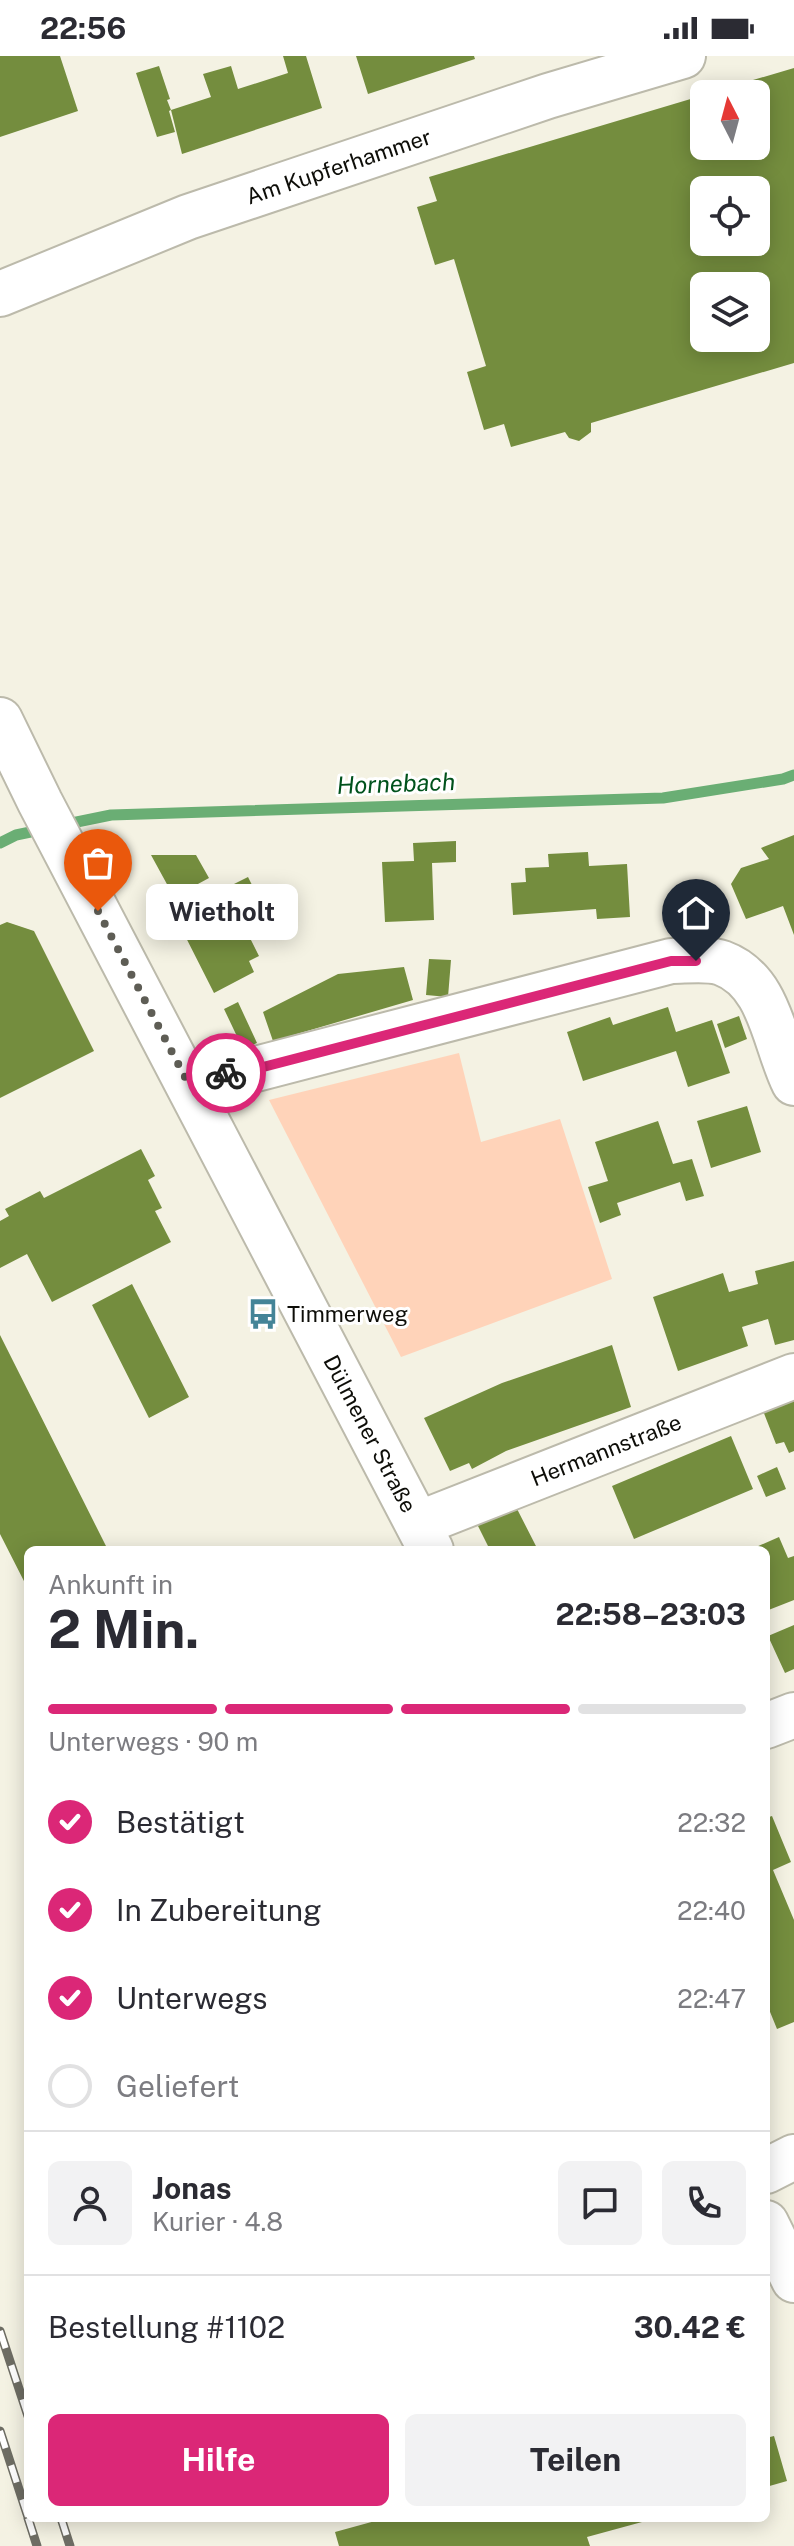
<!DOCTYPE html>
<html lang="de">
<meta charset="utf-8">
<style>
body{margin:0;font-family:"Public Sans",sans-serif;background:#f2f2f3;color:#2b2b33;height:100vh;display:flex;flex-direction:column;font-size:30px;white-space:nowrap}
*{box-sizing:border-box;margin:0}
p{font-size:26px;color:#7c7c81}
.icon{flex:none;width:44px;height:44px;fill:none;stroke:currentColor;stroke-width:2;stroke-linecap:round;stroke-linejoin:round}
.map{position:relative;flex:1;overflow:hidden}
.panel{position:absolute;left:24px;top:1490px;width:746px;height:976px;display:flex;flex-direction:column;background:#fff;border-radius:12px;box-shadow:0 4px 20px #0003}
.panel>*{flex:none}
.needle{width:52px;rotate:354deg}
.fabs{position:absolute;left:690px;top:24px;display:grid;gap:16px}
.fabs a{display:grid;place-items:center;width:80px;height:80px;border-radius:12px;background:#fff;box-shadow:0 4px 20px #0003;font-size:40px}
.pin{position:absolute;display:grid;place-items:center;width:68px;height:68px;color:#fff;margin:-82px -34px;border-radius:50% 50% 50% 0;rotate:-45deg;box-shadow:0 0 8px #0007}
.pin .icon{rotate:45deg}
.courier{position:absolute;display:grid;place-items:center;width:80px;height:80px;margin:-40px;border:6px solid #db2777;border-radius:50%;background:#fff;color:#222;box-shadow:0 2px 10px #0007}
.bubble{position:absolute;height:56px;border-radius:12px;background:#fff;box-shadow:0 4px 20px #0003;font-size:26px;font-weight:700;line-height:56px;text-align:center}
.head em{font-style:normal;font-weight:700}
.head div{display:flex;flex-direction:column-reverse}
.head{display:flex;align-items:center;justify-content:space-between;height:136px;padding:0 24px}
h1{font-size:52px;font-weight:700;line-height:60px}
.bar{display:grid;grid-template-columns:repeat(4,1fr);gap:12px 8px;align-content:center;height:96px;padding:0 24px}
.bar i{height:10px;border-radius:6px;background:#e1e1e2}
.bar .current{background:#db2777}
.bar p{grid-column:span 4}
.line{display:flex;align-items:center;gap:20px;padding:0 24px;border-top:2px solid #e1e1e2}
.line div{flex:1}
.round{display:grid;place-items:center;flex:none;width:84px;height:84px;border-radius:12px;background:#f2f2f3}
ol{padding:0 24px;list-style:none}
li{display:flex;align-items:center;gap:24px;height:88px}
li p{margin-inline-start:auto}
li .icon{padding:8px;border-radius:50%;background:#db2777;color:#fff;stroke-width:4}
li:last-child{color:#7c7c81}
li i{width:44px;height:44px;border:4px solid #e1e1e2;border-radius:50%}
.action{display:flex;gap:16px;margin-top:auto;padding:16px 24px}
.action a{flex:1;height:92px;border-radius:12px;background:#db2777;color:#fff;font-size:32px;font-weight:700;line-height:92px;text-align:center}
.action a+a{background:#f2f2f3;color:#2b2b33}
.status{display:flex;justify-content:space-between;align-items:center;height:56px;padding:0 40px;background:#fff;direction:ltr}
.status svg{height:22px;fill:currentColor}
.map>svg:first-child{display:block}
.green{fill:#ffd3b9}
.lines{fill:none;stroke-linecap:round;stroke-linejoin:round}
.stream{stroke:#6aae74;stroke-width:11}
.building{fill:#748d3e;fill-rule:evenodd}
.street-casing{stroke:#bcbaab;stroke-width:48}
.secondary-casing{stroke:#bcbaab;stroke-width:48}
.street{stroke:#fff;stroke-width:44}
.secondary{stroke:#fff;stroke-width:44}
.rail-casing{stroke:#6e6d64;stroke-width:9}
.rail{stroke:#fff;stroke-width:6;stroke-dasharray:18;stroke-linecap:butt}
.done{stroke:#5e5d55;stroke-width:8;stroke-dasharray:0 14.4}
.route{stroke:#db2777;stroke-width:10}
.labels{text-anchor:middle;stroke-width:6;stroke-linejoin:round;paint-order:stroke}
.street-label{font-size:22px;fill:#0d0d08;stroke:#fff}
.poi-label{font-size:22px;fill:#0d0d08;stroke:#fff;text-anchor:start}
.water-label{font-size:24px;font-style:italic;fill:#00521c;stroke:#fff}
</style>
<div class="status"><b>22:56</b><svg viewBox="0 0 49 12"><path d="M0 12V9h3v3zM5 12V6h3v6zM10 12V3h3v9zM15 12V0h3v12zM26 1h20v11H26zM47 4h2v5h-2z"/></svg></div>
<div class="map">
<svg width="794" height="2490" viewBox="0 0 794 2490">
<rect width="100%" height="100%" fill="#f4f2e3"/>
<path class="green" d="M459,997l22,89 79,-23 52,160 -211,78 -132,-257z"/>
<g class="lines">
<path class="stream" d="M62,769l49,-10 552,-17 120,-19 11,-4
M0,787l16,-8 29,-6"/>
</g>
<path class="building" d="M0,0h60l18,55 -78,26z
M283,0h23l16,52 -140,46 -11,-44 40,-13 -8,-23 28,-8 7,23 50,-16z
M356,0h118l1,3 -107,35z
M159,10l11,33 -3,1 4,10 -2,1 6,21 -18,5 -21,-64z
M794,12v295l-203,60v9l-12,9 -10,-3 -4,-6 -54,15 -7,-23 -20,6 -17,-58 19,-6 -32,-107 -19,6 -18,-58 20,-6 -8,-24 275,-82v51h52v-52l-47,-1zM704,134h52v52h-52zM704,230h52v52h-52z
M794,779v100l-11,-29 -37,13 -15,-35 10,-16 28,-9 -8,-11z
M456,785v21l-24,1 2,57 -49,2 -3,-60 32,-1 -1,-18z
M588,796l1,14 38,-2 3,53 -33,2 -1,-10 -83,6 -2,-32 15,-1 -1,-14 24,-1 -1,-13z
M151,799h45l13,23 -35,19z
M248,821l16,32 -30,15 8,15 7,-3 10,20 -10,5 5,11 -40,21 -40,-79z
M7,866l27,9 60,120 -94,47v-173z
M429,903l22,1 -3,37 -22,-2z
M404,911l9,33 -140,41 -10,-29 75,-38z
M238,946l19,41 -14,6 -19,-40z
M668,951l8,25 36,-12 18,53 -42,14 -12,-36 -93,30 -16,-49 43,-15 3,8z
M739,960l8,23 -22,9 -8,-24z
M747,1050l14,46 -50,16 -14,-47z
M658,1065l15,43 19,-5 12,37 -18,5 -6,-19 -63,21 4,12 -21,8 -12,-36 20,-6 -13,-39z
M141,1093l14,27 -7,4 14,28 -7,3 16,31 -119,60 -25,-48 -27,14v-47l9,-5 -4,-7 35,-18 4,7z
M794,1205v79l-19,5 -7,-26 -26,8 6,19 -70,25 -25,-74 70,-24 6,19 29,-8 -3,-13z
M132,1228l57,113 -40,21 -57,-113z
M0,1279l108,215h-80v39l-28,-55z
M612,1289l19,62 -125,44 -34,18 -3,-6 -19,8 -26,-53 78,-35z
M794,1334v61l-5,2 -5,-11 -8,2 -16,-41z
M731,1380l22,53 -119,50 -22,-53z
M777,1411l9,22 -20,8 -9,-21z
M514,1447l24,47h-48l-14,-28z
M779,1481l9,21 6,-2v44l-28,11v-61h-9l-1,-3z
M794,1569v44l-9,4 -17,-37z
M772,1760l19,46 -18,8 21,50v102l-17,7 -11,-27v-184z
M774,2380l13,45 -21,6v-49z
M386,2462h267v1l-66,18 3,9h-251l-4,-14z"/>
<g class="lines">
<defs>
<g id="street">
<path id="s1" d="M0,238l188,-77 360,-121 135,-40"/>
<path d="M185,1021l63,-6 423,-110c15,0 37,-3 51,2 49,18 52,80 72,120"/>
<path id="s2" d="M418,1468l376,-148"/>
<path d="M766,1670l28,-11"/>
<path d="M766,2115l28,-14"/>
</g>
<g id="secondary">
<path id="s3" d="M0,664l40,82 391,748"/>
<path d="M766,2167l28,57"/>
</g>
</defs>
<use href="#street" class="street-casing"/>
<use href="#secondary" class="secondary-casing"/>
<use href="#street" class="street"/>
<use href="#secondary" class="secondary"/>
<defs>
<path id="rail" d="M0,2275l28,85
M0,2375l28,86
M28,2462l9,28
M61,2462l9,28"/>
</defs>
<use href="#rail" class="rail-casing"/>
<use href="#rail" class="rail"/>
</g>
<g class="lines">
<path class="done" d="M98,855l87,166 41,-4"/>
<path class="route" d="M226,1017l22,-2 423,-110h25"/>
</g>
<defs>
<symbol id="bus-bare" viewBox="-9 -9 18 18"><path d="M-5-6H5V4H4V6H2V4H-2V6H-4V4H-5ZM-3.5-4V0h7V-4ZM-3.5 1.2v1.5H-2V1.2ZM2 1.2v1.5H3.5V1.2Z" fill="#448497" stroke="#fff" stroke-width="2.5" paint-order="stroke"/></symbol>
</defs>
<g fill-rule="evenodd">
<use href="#bus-bare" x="241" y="1236" width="44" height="44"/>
</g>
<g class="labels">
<g class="street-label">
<text dy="8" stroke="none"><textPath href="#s1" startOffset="362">Am Kupferhammer</textPath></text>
<text dy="8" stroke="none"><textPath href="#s3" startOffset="804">Dülmener Straße</textPath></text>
<text dy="8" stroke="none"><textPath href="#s2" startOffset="202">Hermannstraße</textPath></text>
</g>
<g class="poi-label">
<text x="287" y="1266">Timmerweg</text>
</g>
<g class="water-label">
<text transform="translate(396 728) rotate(-2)" y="8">Hornebach</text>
</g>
</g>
</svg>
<div class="fabs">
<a><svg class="needle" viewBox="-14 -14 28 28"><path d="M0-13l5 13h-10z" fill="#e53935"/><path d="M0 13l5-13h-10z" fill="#7c7c81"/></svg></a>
<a><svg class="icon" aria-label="locate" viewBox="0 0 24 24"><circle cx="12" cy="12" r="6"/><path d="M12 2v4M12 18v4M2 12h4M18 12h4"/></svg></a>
<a><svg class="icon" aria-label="layers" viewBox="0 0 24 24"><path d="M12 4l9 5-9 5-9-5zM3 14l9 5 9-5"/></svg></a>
</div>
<div class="pin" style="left:98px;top:855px;background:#ea580c"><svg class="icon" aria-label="bag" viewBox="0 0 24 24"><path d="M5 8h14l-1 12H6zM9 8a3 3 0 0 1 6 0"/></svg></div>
<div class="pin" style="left:696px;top:905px;background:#1f2937"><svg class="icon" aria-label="home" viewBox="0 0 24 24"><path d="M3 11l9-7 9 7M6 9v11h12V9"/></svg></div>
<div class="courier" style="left:226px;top:1017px"><svg class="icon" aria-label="bike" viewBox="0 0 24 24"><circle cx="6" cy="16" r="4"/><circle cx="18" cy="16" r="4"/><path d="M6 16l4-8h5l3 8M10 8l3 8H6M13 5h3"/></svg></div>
<div class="bubble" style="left:146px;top:828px;width:152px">Wietholt</div>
<section class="panel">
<div class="head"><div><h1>2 Min.</h1><p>Ankunft in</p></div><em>22:58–23:03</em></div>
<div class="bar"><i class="current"></i><i class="current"></i><i class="current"></i><i></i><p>Unterwegs · 90 m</p></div>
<ol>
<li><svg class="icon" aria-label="check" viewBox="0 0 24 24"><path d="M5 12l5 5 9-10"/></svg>Bestätigt<p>22:32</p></li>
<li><svg class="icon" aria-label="check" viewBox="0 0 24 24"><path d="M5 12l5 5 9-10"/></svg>In Zubereitung<p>22:40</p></li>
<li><svg class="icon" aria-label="check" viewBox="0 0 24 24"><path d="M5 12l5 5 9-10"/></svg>Unterwegs<p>22:47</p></li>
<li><i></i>Geliefert</li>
</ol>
<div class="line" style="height:144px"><a class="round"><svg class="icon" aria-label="person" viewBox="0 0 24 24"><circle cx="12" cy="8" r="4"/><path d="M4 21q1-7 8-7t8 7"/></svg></a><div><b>Jonas</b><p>Kurier · 4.8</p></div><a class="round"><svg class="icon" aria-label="chat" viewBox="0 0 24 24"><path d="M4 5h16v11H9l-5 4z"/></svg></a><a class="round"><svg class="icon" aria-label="phone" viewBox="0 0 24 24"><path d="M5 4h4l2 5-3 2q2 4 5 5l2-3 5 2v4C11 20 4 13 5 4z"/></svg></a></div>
<div class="line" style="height:104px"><div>Bestellung #1102</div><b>30.42 €</b></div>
<div class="action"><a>Hilfe</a><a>Teilen</a></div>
</section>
</div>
